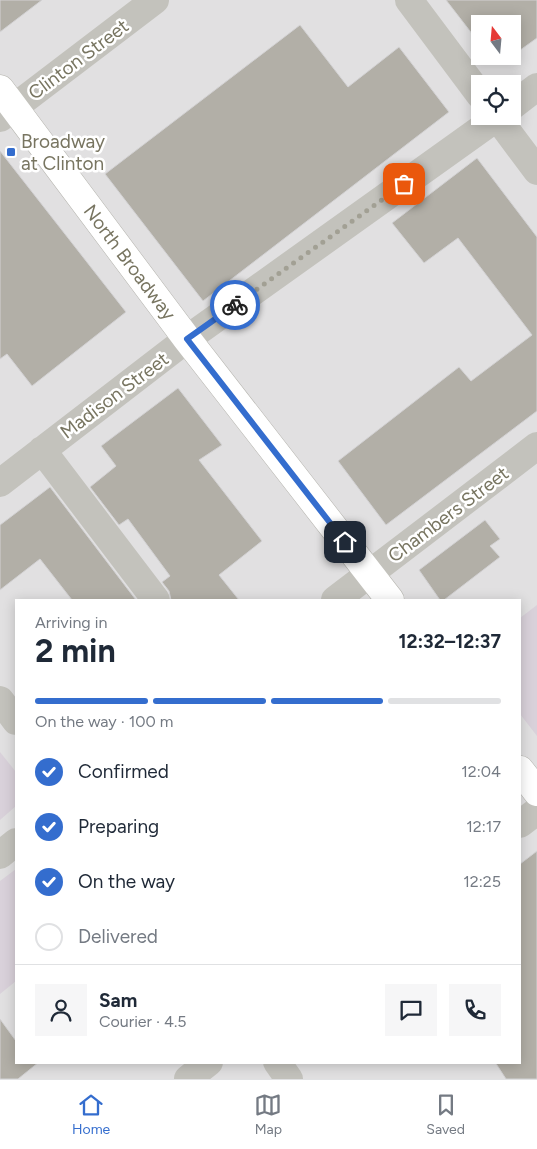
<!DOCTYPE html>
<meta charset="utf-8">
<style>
body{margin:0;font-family:Figtree,sans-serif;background:#f6f6f7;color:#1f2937;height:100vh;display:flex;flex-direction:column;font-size:19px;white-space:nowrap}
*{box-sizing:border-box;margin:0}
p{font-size:16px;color:#747a83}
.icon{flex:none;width:28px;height:28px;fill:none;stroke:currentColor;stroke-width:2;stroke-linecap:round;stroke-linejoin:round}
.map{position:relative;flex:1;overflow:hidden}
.sheet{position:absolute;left:15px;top:599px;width:506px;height:465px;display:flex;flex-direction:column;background:#fff;border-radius:0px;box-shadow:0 2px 12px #0003}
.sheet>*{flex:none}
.needle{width:32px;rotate:344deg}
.fabs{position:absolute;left:471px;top:15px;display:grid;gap:10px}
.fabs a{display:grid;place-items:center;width:50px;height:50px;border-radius:0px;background:#fff;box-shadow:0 2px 12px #0003;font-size:25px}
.pin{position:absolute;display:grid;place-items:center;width:42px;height:42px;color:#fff;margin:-21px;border-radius:10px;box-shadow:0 2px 8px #0006}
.courier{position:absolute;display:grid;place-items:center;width:50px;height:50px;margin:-25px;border:4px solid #346dce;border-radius:50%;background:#fff;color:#222;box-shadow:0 1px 6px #0007}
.head em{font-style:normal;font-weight:700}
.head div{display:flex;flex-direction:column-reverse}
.head{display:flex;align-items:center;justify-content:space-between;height:85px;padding:0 20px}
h1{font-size:32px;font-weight:700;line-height:38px}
.bar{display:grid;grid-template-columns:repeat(4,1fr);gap:8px 5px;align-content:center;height:60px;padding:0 20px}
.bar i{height:6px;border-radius:4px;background:#e0e1e3}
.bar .active{background:#346dce}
.bar p{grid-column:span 4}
.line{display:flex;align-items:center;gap:12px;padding:0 20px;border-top:1px solid #e0e1e3}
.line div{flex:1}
.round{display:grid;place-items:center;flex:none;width:52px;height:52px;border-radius:0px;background:#f6f6f7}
ol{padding:0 20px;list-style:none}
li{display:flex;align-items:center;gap:15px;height:55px}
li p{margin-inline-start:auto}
li .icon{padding:5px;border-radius:50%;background:#346dce;color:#fff;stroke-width:4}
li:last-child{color:#747a83}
li i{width:28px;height:28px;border:2px solid #e0e1e3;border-radius:50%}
.dock{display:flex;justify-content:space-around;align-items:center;height:70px;border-top:1px solid #e0e1e3;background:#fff;font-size:14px;color:#747a83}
.dock a{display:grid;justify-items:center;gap:2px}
.dock .active{color:#346dce}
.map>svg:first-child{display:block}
.built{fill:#e1e0e1;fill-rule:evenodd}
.green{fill:#d9d1da}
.building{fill:#b2afa7;stroke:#d3d2d4}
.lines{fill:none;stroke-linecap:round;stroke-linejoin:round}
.major-casing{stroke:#b5b4ae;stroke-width:29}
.minor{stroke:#c3c2bc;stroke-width:28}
.major{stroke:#fff;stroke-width:28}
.done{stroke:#a2a094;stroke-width:5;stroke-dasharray:0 9}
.route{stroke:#346dce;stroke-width:6}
.poi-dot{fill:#346dce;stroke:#fff;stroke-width:2}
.labels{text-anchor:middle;stroke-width:5;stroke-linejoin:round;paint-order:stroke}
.street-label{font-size:19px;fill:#787561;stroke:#fff}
.poi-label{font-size:19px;fill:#787561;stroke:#fff;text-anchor:start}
</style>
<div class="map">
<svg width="537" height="1079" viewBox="0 0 537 1079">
<rect width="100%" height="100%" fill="#f1f0f3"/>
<path class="built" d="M0,0h537v1079h-537zM480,24h32v32h-32zM480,84h32v32h-32zM16,600h504v462h-504z"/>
<path class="green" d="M537,605v131l-17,-22v-96z
M0,752l16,20v34l-16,14z
M16,869v112l-16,13v-113z"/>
<path class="building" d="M0,0h42l-42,32z
M446,0h91v38l-25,18v-32h-32v20z
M300,25l48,62 51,-40 50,65 -246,189 -98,-127z
M0,151l126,161 -94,74 -25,-32 -7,5z
M477,158l60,79v174l-151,114 -48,-64 121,-94 12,14 61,-46 -74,-97 -34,25 -32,-40z
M178,388l44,57 -23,15 63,81 -43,34 20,25h-68l-2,-9 -7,-9 8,-6 -42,-57 -9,6 -29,-38 26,-21 -15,-20z
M50,487l86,113h-64l-32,-41 -40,31v-65z
M485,520l15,19 -10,7 10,11 -56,43h-4l-21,-30z
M537,851v228h-31l-11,-17h25v-198z
M0,1019l16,22v21h23l-21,17h-18z"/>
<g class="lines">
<defs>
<path id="major" d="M0,89l187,250 203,261
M520,770l17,22"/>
</defs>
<use href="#major" class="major-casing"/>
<path class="minor" d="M409,0l71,95
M512,106l25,-19
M496,116l41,55
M0,118l155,-118
M42,450l114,150
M0,483l187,-144 312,-223
M335,600l202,-154
M0,700l16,21
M520,824l17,-13
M0,855l16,-13
M277,1062l12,17
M188,1079l21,-17"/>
<use href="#major" class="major"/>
</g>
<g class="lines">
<path class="done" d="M235,305l169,-121"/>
<path class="route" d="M235,305l-48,34 158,203"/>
</g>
<rect class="poi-dot" x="6" y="147" width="10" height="10" rx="2.5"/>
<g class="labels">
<g class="street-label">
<text transform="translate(78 59) rotate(-37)" y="7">Clinton Street</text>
<text transform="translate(130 262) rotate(53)" y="7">North Broadway</text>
<text transform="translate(114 395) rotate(-37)" y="7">Madison Street</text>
<text transform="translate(448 514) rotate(-37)" y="7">Chambers Street</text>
</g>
<g class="poi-label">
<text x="21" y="148">Broadway<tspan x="21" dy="22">at Clinton</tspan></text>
</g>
</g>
</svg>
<div class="fabs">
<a><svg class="needle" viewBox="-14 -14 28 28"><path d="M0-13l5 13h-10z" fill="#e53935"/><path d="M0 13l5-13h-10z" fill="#747a83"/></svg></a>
<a><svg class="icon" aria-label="locate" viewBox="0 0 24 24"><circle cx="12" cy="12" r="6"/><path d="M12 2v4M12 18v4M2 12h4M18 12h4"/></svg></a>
</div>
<div class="pin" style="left:404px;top:184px;background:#ea580c"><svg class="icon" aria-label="bag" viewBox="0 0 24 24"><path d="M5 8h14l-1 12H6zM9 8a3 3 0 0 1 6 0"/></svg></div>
<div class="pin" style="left:345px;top:542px;background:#1f2937"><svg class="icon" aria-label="home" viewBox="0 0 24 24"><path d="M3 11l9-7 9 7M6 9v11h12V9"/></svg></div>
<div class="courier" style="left:235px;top:305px"><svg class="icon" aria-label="bike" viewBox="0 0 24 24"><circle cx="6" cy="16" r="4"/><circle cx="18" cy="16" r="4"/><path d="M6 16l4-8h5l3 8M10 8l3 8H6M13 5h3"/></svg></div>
<section class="sheet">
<div class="head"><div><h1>2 min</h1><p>Arriving in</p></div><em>12:32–12:37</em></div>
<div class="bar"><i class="active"></i><i class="active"></i><i class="active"></i><i></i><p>On the way · 100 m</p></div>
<ol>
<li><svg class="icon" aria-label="check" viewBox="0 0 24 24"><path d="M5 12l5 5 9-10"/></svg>Confirmed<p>12:04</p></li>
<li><svg class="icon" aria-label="check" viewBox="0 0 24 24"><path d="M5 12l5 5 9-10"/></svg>Preparing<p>12:17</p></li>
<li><svg class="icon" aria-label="check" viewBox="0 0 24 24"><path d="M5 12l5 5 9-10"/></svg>On the way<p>12:25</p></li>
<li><i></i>Delivered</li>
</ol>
<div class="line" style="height:90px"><a class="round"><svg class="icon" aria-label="person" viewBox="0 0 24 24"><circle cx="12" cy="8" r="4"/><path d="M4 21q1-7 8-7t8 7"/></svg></a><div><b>Sam</b><p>Courier · 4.5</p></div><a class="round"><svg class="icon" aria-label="chat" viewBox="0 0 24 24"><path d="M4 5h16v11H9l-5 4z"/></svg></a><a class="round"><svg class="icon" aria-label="phone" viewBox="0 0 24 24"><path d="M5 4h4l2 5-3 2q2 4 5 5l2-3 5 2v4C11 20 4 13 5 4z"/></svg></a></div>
</section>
</div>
<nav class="dock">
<a class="active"><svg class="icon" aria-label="home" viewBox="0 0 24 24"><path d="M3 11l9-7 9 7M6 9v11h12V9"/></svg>Home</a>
<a><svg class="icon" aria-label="map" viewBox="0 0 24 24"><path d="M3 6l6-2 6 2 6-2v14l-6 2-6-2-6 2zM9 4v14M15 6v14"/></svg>Map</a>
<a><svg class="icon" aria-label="saved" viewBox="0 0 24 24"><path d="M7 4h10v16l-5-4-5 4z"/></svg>Saved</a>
</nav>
